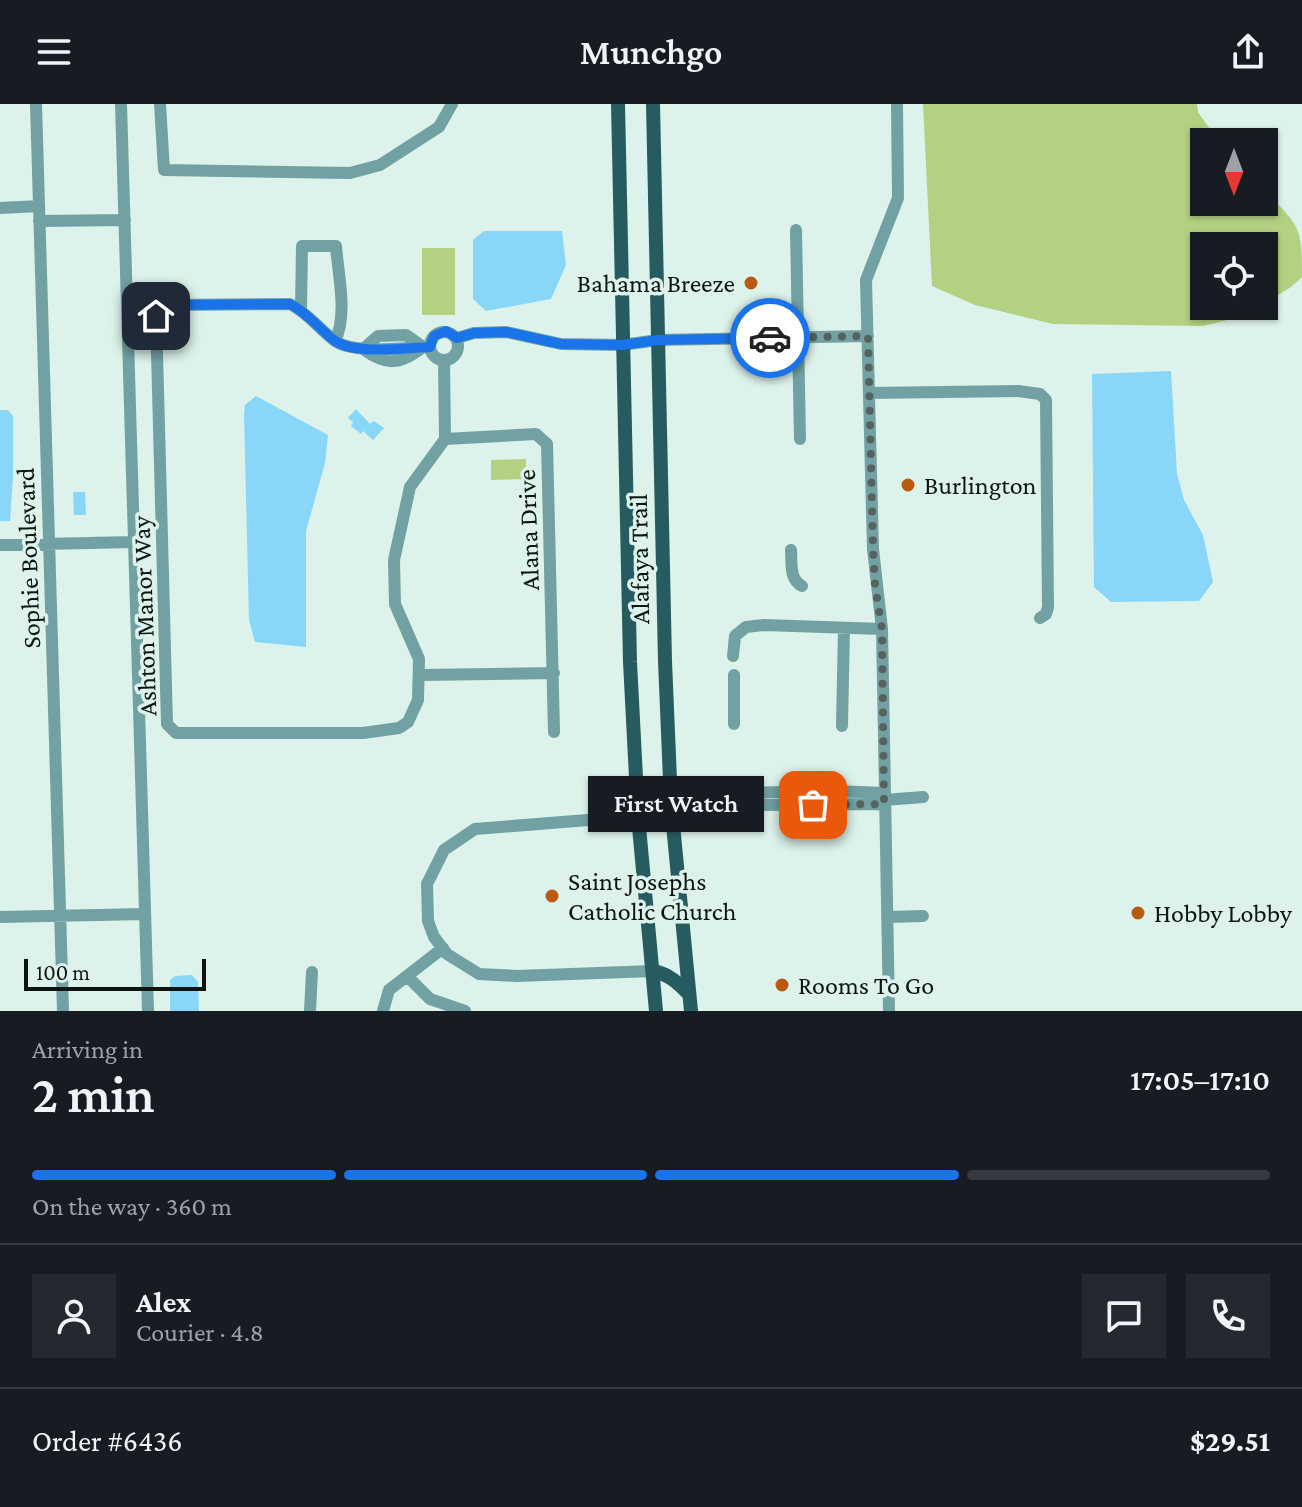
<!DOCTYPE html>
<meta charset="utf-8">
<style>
body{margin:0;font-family:"Crimson Pro",serif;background:#242831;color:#f1f3f6;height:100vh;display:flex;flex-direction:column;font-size:30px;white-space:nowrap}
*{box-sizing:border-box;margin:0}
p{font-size:26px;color:#9ea1a6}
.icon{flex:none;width:44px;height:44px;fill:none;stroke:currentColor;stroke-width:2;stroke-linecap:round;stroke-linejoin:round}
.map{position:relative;height:907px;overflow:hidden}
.drawer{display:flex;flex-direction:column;background:#171b24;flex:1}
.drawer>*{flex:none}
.needle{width:52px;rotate:180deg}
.buttons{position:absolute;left:1190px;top:24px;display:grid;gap:16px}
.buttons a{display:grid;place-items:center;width:88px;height:88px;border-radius:0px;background:#171b24;box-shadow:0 2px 6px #0004;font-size:40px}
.scale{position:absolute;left:24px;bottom:20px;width:182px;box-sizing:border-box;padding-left:8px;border:4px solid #0d1513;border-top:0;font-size:22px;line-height:28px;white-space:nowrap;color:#0d1513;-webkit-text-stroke:6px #dcf2eb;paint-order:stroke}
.pin{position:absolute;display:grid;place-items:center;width:68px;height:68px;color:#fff;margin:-34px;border-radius:16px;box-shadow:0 4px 12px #0006}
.courier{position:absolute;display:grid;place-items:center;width:80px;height:80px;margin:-40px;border:6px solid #1a73e8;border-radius:50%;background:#fff;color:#222;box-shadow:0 2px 10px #0007}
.bubble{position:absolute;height:56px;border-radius:0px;background:#171b24;box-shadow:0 2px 6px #0004;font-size:26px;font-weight:600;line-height:56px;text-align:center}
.overview em{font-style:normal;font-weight:600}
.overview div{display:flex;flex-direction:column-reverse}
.overview{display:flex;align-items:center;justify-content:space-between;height:136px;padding:0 32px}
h1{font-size:52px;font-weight:600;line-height:60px}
.bar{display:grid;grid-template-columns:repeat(4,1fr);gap:12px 8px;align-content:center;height:96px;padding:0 32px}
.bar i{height:10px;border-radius:6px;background:#363941}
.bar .current{background:#1a73e8}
.bar p{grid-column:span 4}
.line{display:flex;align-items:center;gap:20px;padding:0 32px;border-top:2px solid #363941}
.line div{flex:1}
.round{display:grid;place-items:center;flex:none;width:84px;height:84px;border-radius:0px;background:#242831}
header{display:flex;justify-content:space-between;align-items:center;height:104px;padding:0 32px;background:#171b24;font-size:36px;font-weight:600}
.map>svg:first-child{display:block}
.green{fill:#b3d281}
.water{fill:#88d7f8}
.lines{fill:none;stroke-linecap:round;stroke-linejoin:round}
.minor{stroke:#72a1a4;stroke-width:12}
.major{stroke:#265c60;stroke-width:14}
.done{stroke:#55625f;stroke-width:8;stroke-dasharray:0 14.4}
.route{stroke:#1a73e8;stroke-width:10}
.poi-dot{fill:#b95a10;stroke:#dcf2eb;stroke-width:3}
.labels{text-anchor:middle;stroke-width:7;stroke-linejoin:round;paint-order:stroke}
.poi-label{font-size:26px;fill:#0d1513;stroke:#dcf2eb;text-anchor:start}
.street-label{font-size:26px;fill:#0d1513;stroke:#dcf2eb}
</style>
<header><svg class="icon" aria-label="menu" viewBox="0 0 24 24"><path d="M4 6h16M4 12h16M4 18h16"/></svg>Munchgo<svg class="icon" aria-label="share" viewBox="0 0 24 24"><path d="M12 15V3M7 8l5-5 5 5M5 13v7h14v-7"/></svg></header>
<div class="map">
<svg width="1302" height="907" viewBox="0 0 1302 907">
<rect width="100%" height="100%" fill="#dcf2eb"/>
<path class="green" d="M923,0h274l1,8 21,30h-15v60h60v-11c36,35 38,35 38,86l-11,10 -27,17v-58h-60v60h56l-17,10 -40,10 -150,-2 -78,-19 -43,-19z
M422,144h33v67h-33z
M526,355v20l-35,1v-20z"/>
<path class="water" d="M484,127h78l4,34 -15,34 -65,12 -13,-12v-59z
M1171,267l6,103 7,26 19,35 10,47 -14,19 -88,1 -17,-15 -2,-213z
M256,292l72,39 -3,28 -19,68v116l-51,-5 -6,-22 -5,-205 1,-10z
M356,305l14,15 4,-3 10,7 -11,12 -10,-9 -2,3 -10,-8 2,-4 -5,-4z
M0,306h8l5,6v60l-3,45h-10z
M73,388h12l1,23h-12z
M192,871l6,7 1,29h-29v-31l5,-4z"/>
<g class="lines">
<path class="minor" d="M36,0l27,907
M121,0l27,907
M160,0l4,66 186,3 30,-8 59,-38 13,-23
M0,104l39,-2
M39,117l86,-1
M796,126l4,209
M301,205l1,-63h34c2,28 12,69 -1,95
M430 242a14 14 0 1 1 28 0a14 14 0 1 1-28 0Z
M406,231l17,12c-23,18 -37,19 -60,2l15,-13z
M457,234l17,-5 32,-1 55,12 61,1 36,-5 210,-4
M430,243c-25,0 -74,8 -95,-6 -16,-12 -27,-28 -45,-37l-121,1 -13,11 11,408 9,9h187l36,-5 9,-6 10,-22 1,-41 -24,-55 -1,-44 16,-73 35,-48 -1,-79
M869,289l149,-2 22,3 6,6 2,207 -2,7 -6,4
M445,335l91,-5 11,10 7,288
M0,441l133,-3
M791,446c1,13 -2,29 11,36
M733,552l2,-20 11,-9 18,-2 118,4
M419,571l135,-2
M734,571v49
M842,622l2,-98
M884,696l39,-3
M674,701l28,5 43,-5 139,-1
M0,813l145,-3
M887,813l36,-1
M653,867l-136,5 -38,-2 -32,-20 -13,-17 -6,-16 -1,-37 17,-34 31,-21 163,-13 61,-22 136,-3 49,2
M407,872l23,23 35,12
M310,907l2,-39
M383,907l6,-21 54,-42
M889,907l-7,-382 -9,-80 -7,-269 32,-82 -1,-94"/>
<path class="major" d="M618,0l12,558 8,154 18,195
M653,0l12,557 6,143 20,207
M653,867c16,3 25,12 36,23"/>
</g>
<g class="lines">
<path class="done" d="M770,234l98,-2 5,213 2,36 7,44 2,175 -71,1"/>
<path class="route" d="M156,212l13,-11 121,-1c18,9 29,25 45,37 21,14 70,7 95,6l4,-11 12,-5 11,7 17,-5 32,-1 55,12 61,1 36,-5 112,-2"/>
</g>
<g class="poi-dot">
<circle cx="751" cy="179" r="8"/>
<circle cx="908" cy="381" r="8"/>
<circle cx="552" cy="792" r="8"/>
<circle cx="1138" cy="809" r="8"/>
<circle cx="782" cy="881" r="8"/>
</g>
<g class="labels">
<g class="poi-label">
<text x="735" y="188" text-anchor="end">Bahama Breeze</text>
<text x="924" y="390">Burlington</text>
<text x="568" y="786">Saint Josephs<tspan x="568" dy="30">Catholic Church</tspan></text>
<text x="1154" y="818">Hobby Lobby</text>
<text x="798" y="890">Rooms To Go</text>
</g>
<g class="street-label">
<text transform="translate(528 426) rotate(-92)" y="9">Alana Drive</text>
<text transform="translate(28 454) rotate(-92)" y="9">Sophie Boulevard</text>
<text transform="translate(639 455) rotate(-91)" y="9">Alafaya Trail</text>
<text transform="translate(144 512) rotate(-92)" y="9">Ashton Manor Way</text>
</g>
</g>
</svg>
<div class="buttons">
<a><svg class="needle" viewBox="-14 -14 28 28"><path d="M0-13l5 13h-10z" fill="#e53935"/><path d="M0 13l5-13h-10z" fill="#9ea1a6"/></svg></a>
<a><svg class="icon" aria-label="locate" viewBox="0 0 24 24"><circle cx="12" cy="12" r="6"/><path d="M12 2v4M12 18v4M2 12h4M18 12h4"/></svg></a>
</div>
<div class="scale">100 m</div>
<div class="pin" style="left:813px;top:701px;background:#ea580c"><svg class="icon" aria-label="bag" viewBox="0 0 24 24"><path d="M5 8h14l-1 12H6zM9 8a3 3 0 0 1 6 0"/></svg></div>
<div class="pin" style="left:156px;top:212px;background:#1f2937"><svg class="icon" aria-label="home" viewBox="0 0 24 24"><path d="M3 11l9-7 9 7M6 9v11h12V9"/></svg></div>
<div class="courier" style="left:770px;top:234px"><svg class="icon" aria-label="car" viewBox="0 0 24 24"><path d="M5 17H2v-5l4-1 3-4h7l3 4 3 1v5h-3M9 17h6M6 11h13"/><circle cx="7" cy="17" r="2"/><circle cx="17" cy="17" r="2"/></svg></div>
<div class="bubble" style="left:588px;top:672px;width:176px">First Watch</div>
</div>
<section class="drawer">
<div class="overview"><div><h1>2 min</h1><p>Arriving in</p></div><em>17:05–17:10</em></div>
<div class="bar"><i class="current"></i><i class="current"></i><i class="current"></i><i></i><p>On the way · 360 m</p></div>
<div class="line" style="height:144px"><a class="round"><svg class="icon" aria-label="person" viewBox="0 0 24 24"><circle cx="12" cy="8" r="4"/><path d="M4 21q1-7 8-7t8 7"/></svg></a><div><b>Alex</b><p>Courier · 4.8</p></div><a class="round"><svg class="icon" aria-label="chat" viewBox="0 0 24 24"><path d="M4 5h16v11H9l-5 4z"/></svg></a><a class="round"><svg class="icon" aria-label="phone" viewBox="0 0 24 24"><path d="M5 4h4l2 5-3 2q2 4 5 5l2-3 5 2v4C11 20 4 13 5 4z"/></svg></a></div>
<div class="line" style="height:104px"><div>Order #6436</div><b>$29.51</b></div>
</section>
